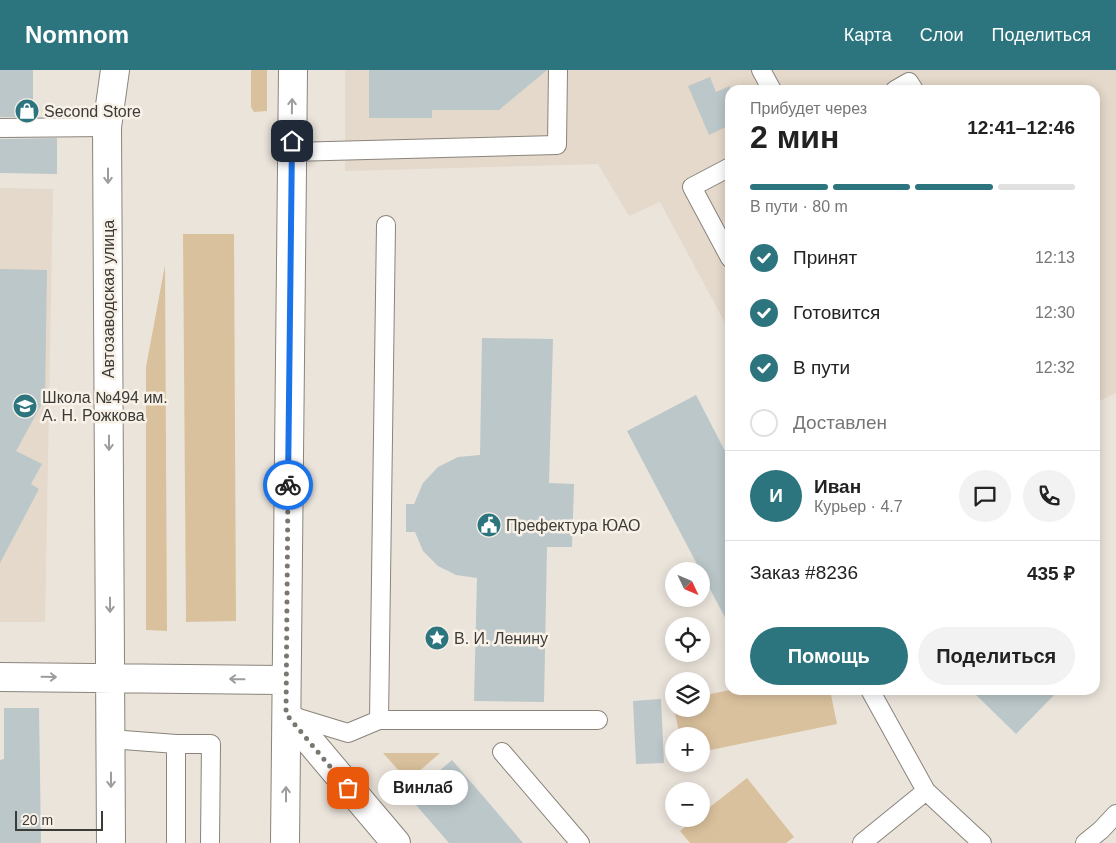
<!DOCTYPE html>
<html lang="ru">
<meta charset="utf-8">
<style>
body{margin:0;font-family:Helvetica,sans-serif;background:#f2f2f2;color:#222;height:100vh;display:flex;flex-direction:column;font-size:19px;white-space:nowrap}
*{box-sizing:border-box;margin:0}
p{font-size:16px;color:#767676}
.icon{flex:none;width:28px;height:28px;fill:none;stroke:currentColor;stroke-width:2;stroke-linecap:round;stroke-linejoin:round}
.map{position:relative;flex:1;overflow:hidden}
.side{position:absolute;left:725px;top:15px;width:375px;height:610px;display:flex;flex-direction:column;background:#fff;border-radius:15px;box-shadow:0 2px 12px #0003}
.side>*{flex:none}
.needle{width:32px;rotate:134deg}
.fabs{position:absolute;left:665px;top:492px;display:grid;gap:10px}
.fabs a{display:grid;place-items:center;width:45px;height:45px;border-radius:50%;background:#fff;box-shadow:0 2px 12px #0003;font-size:25px}
.scale{position:absolute;left:15px;bottom:12px;width:88px;box-sizing:border-box;padding-left:5px;border:2px solid #3d3b37;border-top:0;font-size:14px;line-height:18px;white-space:nowrap;color:#3d3b37;-webkit-text-stroke:4px #f8f1e8;paint-order:stroke}
.pin{position:absolute;display:grid;place-items:center;width:42px;height:42px;color:#fff;margin:-21px;border-radius:10px;box-shadow:0 2px 8px #0006}
.courier{position:absolute;display:grid;place-items:center;width:50px;height:50px;margin:-25px;border:4px solid #1a73e8;border-radius:50%;background:#fff;color:#222;box-shadow:0 1px 6px #0007}
.bubble{position:absolute;height:35px;border-radius:18px;background:#fff;box-shadow:0 2px 12px #0003;font-size:16px;font-weight:700;line-height:35px;text-align:center}
.head em{font-style:normal;font-weight:700}
.head div{display:flex;flex-direction:column-reverse}
.head{display:flex;align-items:center;justify-content:space-between;height:85px;padding:0 25px}
h1{font-size:32px;font-weight:700;line-height:38px}
.bar{display:grid;grid-template-columns:repeat(4,1fr);gap:8px 5px;align-content:center;height:60px;padding:0 25px}
.bar i{height:6px;border-radius:4px;background:#e0e0e0}
.bar .current{background:#2c757e}
.bar p{grid-column:span 4}
.line{display:flex;align-items:center;gap:12px;padding:0 25px;border-top:1px solid #e0e0e0}
.line div{flex:1}
.round{display:grid;place-items:center;flex:none;width:52px;height:52px;border-radius:26px;background:#f2f2f2}
ol{padding:0 25px;list-style:none}
li{display:flex;align-items:center;gap:15px;height:55px}
li p{margin-inline-start:auto}
li .icon{padding:5px;border-radius:50%;background:#2c757e;color:#fff;stroke-width:4}
li:last-child{color:#767676}
li i{width:28px;height:28px;border:2px solid #e0e0e0;border-radius:50%}
.primary-button{display:flex;gap:10px;margin-top:auto;padding:10px 25px}
.primary-button a{flex:1;height:58px;border-radius:30px;background:#2c757e;color:#fff;font-size:20px;font-weight:700;line-height:58px;text-align:center}
.primary-button a+a{background:#f2f2f2;color:#222}
header{display:flex;align-items:center;gap:30px;box-sizing:border-box;height:70px;padding:0 25px;background:#2c757e;color:#fff}
header strong{font-size:24px}
nav{display:flex;gap:28px;margin-inline-start:auto;font-size:18px}
.map>svg:first-child{display:block}
.built{fill:#e4d9ca}
.green{fill:#dac19d}
.building{fill:#bbc7c9}
.lines{fill:none;stroke-linecap:round;stroke-linejoin:round}
.lane-casing{stroke:#8a847c;stroke-width:20}
.secondary-casing{stroke:#8a847c;stroke-width:30}
.lane{stroke:#fff;stroke-width:18}
.secondary{stroke:#fff;stroke-width:28}
.oneway{stroke:#9e9d9b}
.done{stroke:#7a7670;stroke-width:5;stroke-dasharray:0 9}
.route{stroke:#1a73e8;stroke-width:6}
.labels{text-anchor:middle;stroke-width:5;stroke-linejoin:round;paint-order:stroke}
.poi-label{font-size:16px;fill:#3d3b37;stroke:#f8f1e8;text-anchor:start}
.street-label{font-size:16px;fill:#3d3b37;stroke:#f8f1e8}
</style>
<header>
<strong>Nomnom</strong>
<nav><a>Карта</a><a>Слои</a><a>Поделиться</a></nav>
</header>
<div class="map">
<svg width="1116" height="773" viewBox="0 0 1116 773">
<rect width="100%" height="100%" fill="#ebe4db"/>
<path class="built" d="M345,0h771v323l-21,10v-313h-365v242l-70,-130 -31,14 -31,-52 -253,7z
M0,118l53,1 -8,433h-45z"/>
<path class="green" d="M251,0h16v41l-13,1 -3,-5z
M183,164h51l2,387 -50,1z
M165,195l2,366 -21,-1v-263z
M730,620h100l7,34 -136,28v-16h-21l-6,-27h27v-13z
M383,683h57l-32,28z
M747,708l47,59 -8,6h-96l-10,-12 15,-12h6v-5z"/>
<path class="building" d="M0,0h33v47h-33z
M369,0h178l-48,40h-67v8h-63z
M710,7l6,15 14,-6v39l-21,10 -21,-49z
M57,68v36l-57,-1v-34z
M0,199l47,1 -2,128 -29,53 26,13 -11,20 8,5 -39,74z
M482,268l71,1 -4,144 25,1 -2,63h-25l-3,155 -70,-1 3,-123 -21,-3 -18,-9 -15,-15 -8,-19h-9v-28h8l9,-21 15,-16 20,-10 22,-2z
M696,325l34,66v166l-103,-196z
M971,620h88l-43,44z
M661,629l3,64 -28,1 -3,-63z
M4,638h35l2,135h-41v-83l4,-1z
M452,690l37,43 34,40h-74l-40,-46z"/>
<g class="lines">
<defs>
<path id="lane" d="M761,0l11,20
M895,20l14,-8 5,8
M0,58l107,-1
M291,82l266,-7 1,-75
M730,97l-38,20 38,71
M870,620l56,101
M289,645l59,18 31,-13h219
M379,650l7,-495
M110,669l66,5
M502,682l78,91
M176,773v-99h35l-1,99
M862,773l64,-52 56,52
M1085,773l16,-13 15,-16"/>
<path id="secondary" d="M0,607l286,3
M287,644l109,129
M111,773l-4,-716 8,-57
M285,773l8,-773"/>
</defs>
<use href="#lane" class="lane-casing"/>
<use href="#secondary" class="secondary-casing"/>
<use href="#lane" class="lane"/>
<use href="#secondary" class="secondary"/>
</g>
<defs><path id="oneway-shaft" d="M-6 0H5M1.5-3L5.5 0L1.5 3" fill="none" stroke-width="1.6" stroke-linecap="round" stroke-linejoin="round" transform="scale(1.25)"/></defs>
<g class="oneway">
<use href="#oneway-shaft" transform="translate(292 36) rotate(-89)"/>
<use href="#oneway-shaft" transform="translate(108 106) rotate(90)"/>
<use href="#oneway-shaft" transform="translate(109 373) rotate(90)"/>
<use href="#oneway-shaft" transform="translate(110 535) rotate(90)"/>
<use href="#oneway-shaft" transform="translate(49 607) rotate(1)"/>
<use href="#oneway-shaft" transform="translate(237 609) rotate(-179)"/>
<use href="#oneway-shaft" transform="translate(111 710) rotate(90)"/>
<use href="#oneway-shaft" transform="translate(286 724) rotate(-90)"/>
</g>
<g class="lines">
<path class="done" d="M288,415l-2,229 62,74"/>
<path class="route" d="M288,415l4,-344"/>
</g>
<defs>
<symbol id="shop-disc" viewBox="-11 -11 22 22"><circle r="9.5" fill="#2c757e" stroke="#f8f1e8"/><path d="M-5-2.5h2.3a2.7 3.5 0 0 1 5.4 0H5L5.5 6h-11ZM-1.5-2.5h3a1.5 2.3 0 0 0-3 0Z" fill="#fff"/></symbol>
<symbol id="school-disc" viewBox="-11 -11 22 22"><circle r="9.5" fill="#2c757e" stroke="#f8f1e8"/><path d="M0-5L7-2L0 1L-7-2ZM-4 1L0 2.5L4 1V4Q0 6-4 4Z" fill="#fff"/></symbol>
<symbol id="civic-disc" viewBox="-11 -11 22 22"><circle r="9.5" fill="#2c757e" stroke="#f8f1e8"/><path d="M-.6-6.5H3V-4.5H.6V-3L4-1V1h2V6H-6V1h2V-1L-.6-3ZM-1.2 2.5V6h2.4V2.5Z" fill="#fff"/></symbol>
<symbol id="sight-disc" viewBox="-11 -11 22 22"><circle r="9.5" fill="#2c757e" stroke="#f8f1e8"/><path d="M0-6L1.8-2.2L6-1.7L2.9 1.2L3.7 5.4L0 3.3L-3.7 5.4L-2.9 1.2L-6-1.7L-1.8-2.2Z" fill="#fff"/></symbol>
</defs>
<g fill-rule="evenodd">
<use href="#shop-disc" x="13" y="27" width="28" height="28"/>
<use href="#school-disc" x="11" y="322" width="28" height="28"/>
<use href="#civic-disc" x="475" y="441" width="28" height="28"/>
<use href="#sight-disc" x="423" y="554" width="28" height="28"/>
</g>
<g class="labels">
<g class="poi-label">
<text x="44" y="47">Second Store</text>
<text x="42" y="333">Школа №494 им.<tspan x="42" dy="18">А. Н. Рожкова</tspan></text>
<text x="506" y="461">Префектура ЮАО</text>
<text x="454" y="574">В. И. Ленину</text>
</g>
<g class="street-label">
<text transform="translate(108 229) rotate(-90)" y="6">Автозаводская улица</text>
</g>
</g>
</svg>
<div class="fabs">
<a><svg class="needle" viewBox="-14 -14 28 28"><path d="M0-13l5 13h-10z" fill="#e53935"/><path d="M0 13l5-13h-10z" fill="#767676"/></svg></a>
<a><svg class="icon" aria-label="locate" viewBox="0 0 24 24"><circle cx="12" cy="12" r="6"/><path d="M12 2v4M12 18v4M2 12h4M18 12h4"/></svg></a>
<a><svg class="icon" aria-label="layers" viewBox="0 0 24 24"><path d="M12 4l9 5-9 5-9-5zM3 14l9 5 9-5"/></svg></a>
<a>+</a>
<a>−</a>
</div>
<div class="scale">20 m</div>
<div class="pin" style="left:348px;top:718px;background:#ea580c"><svg class="icon" aria-label="bag" viewBox="0 0 24 24"><path d="M5 8h14l-1 12H6zM9 8a3 3 0 0 1 6 0"/></svg></div>
<div class="pin" style="left:292px;top:71px;background:#1f2937"><svg class="icon" aria-label="home" viewBox="0 0 24 24"><path d="M3 11l9-7 9 7M6 9v11h12V9"/></svg></div>
<div class="courier" style="left:288px;top:415px"><svg class="icon" aria-label="bike" viewBox="0 0 24 24"><circle cx="6" cy="16" r="4"/><circle cx="18" cy="16" r="4"/><path d="M6 16l4-8h5l3 8M10 8l3 8H6M13 5h3"/></svg></div>
<div class="bubble" style="left:378px;top:700px;width:90px">Винлаб</div>
<section class="side">
<div class="head"><div><h1>2 мин</h1><p>Прибудет через</p></div><em>12:41–12:46</em></div>
<div class="bar"><i class="current"></i><i class="current"></i><i class="current"></i><i></i><p>В пути · 80 m</p></div>
<ol>
<li><svg class="icon" aria-label="check" viewBox="0 0 24 24"><path d="M5 12l5 5 9-10"/></svg>Принят<p>12:13</p></li>
<li><svg class="icon" aria-label="check" viewBox="0 0 24 24"><path d="M5 12l5 5 9-10"/></svg>Готовится<p>12:30</p></li>
<li><svg class="icon" aria-label="check" viewBox="0 0 24 24"><path d="M5 12l5 5 9-10"/></svg>В пути<p>12:32</p></li>
<li><i></i>Доставлен</li>
</ol>
<div class="line" style="height:90px"><b class="round" style="background:#2c757e;color:#fff">И</b><div><b>Иван</b><p>Курьер · 4.7</p></div><a class="round"><svg class="icon" aria-label="chat" viewBox="0 0 24 24"><path d="M4 5h16v11H9l-5 4z"/></svg></a><a class="round"><svg class="icon" aria-label="phone" viewBox="0 0 24 24"><path d="M5 4h4l2 5-3 2q2 4 5 5l2-3 5 2v4C11 20 4 13 5 4z"/></svg></a></div>
<div class="line" style="height:65px"><div>Заказ #8236</div><b>435 ₽</b></div>
<div class="primary-button"><a>Помощь</a><a>Поделиться</a></div>
</section>
</div>
